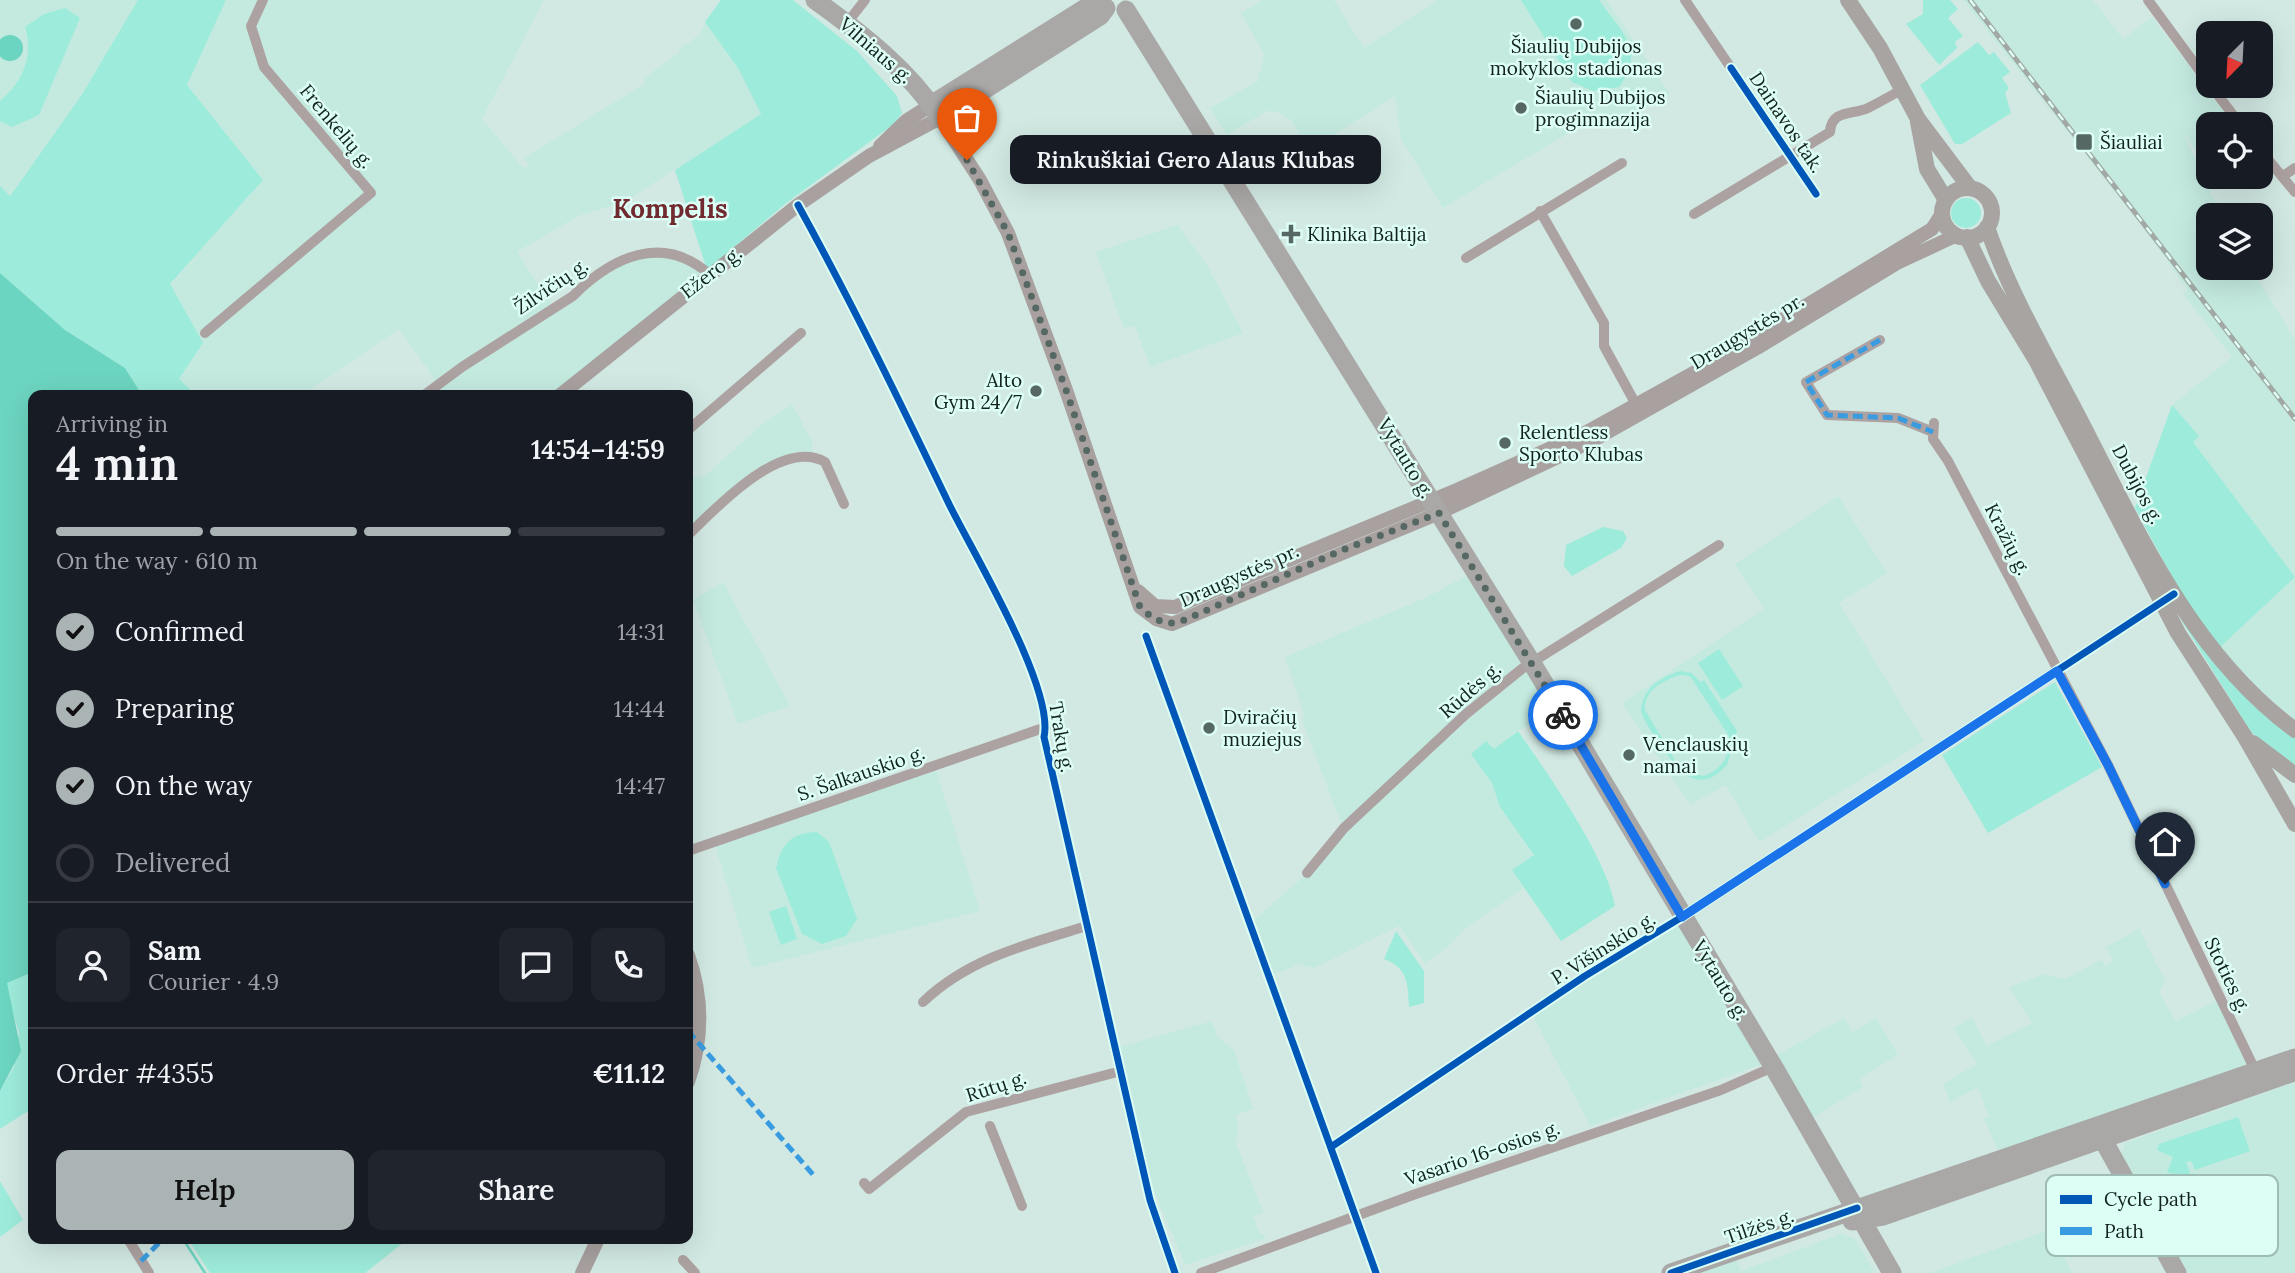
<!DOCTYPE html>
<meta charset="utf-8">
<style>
body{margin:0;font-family:Lora,serif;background:#20242c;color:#f1f3f6;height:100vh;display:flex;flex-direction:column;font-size:26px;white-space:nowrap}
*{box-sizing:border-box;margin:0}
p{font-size:23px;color:#9ea1a6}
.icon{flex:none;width:38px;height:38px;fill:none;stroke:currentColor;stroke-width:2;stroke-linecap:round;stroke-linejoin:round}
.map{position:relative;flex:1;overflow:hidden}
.drawer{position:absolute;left:28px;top:390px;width:665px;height:854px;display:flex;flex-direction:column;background:#171b24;border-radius:14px;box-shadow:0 7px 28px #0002}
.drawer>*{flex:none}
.needle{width:46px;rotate:204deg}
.controls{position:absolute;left:2196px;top:21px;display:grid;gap:14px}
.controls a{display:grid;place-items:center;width:77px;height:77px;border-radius:14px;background:#171b24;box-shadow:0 7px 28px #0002;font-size:35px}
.pin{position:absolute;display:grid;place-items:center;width:60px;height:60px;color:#fff;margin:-72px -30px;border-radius:50% 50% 50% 0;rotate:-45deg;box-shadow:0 0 7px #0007}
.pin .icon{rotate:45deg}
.courier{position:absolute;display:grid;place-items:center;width:70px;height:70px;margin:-35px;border:5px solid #1a73e8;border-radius:50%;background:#fff;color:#222;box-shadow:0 2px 9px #0007}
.bubble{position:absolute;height:49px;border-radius:14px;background:#171b24;box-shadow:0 7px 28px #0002;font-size:23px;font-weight:600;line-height:49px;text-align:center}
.headline em{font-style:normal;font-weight:600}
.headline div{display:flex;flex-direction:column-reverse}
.headline{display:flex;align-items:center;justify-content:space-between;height:119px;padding:0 28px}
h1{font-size:46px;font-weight:600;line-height:52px}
.bar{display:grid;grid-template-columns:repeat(4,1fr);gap:10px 7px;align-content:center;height:84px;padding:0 28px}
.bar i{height:9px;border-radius:5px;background:#363941}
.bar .selected{background:#abb4b4}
.bar p{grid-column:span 4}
.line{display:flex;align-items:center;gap:18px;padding:0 28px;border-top:2px solid #363941}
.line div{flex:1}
.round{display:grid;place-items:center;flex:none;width:74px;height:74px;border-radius:14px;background:#20242c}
ol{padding:0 28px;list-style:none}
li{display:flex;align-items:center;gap:21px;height:77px}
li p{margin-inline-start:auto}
li .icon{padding:7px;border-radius:50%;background:#abb4b4;color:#111;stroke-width:4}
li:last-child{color:#9ea1a6}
li i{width:38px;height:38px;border:4px solid #363941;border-radius:50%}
.primary-button{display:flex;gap:14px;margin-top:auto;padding:14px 28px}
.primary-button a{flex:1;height:80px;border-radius:14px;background:#abb4b4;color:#111;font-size:28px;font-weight:600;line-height:80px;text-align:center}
.primary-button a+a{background:#20242c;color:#f1f3f6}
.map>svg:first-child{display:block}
.built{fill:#c4eae0}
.green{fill:#9debda;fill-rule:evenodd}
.water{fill:#6cd5c1}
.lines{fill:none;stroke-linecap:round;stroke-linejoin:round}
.stream{stroke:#6cd5c1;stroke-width:2.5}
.street{stroke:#ada2a2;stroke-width:10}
.secondary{stroke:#a8a1a0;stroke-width:14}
.primary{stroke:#a8a4a2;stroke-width:16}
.highway{stroke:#a9a8a7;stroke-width:19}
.rail-casing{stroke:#a2a8a4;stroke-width:5}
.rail{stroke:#dcfef5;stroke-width:2.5;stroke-dasharray:8;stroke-linecap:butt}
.quiet{stroke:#3a9ce0;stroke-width:5;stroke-dasharray:10 5;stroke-linecap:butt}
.cycleway-casing{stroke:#dcfef5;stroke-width:11}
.cycleway{stroke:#0057b8;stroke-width:7}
.done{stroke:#556863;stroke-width:7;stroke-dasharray:0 12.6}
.route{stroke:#1a73e8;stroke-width:9}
.poi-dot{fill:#556863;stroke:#dcfef5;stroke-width:2.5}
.labels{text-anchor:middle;stroke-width:5;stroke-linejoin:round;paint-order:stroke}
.poi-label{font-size:19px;fill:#12221e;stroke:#dcfef5;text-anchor:start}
.street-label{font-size:19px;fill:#12221e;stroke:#dcfef5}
.district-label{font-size:26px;font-weight:bold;fill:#712a30;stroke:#dcfef5}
.key{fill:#dcfef5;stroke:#9fbcb4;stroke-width:2}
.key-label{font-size:19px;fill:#12221e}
</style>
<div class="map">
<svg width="2295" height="1273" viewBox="0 0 2295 1273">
<rect width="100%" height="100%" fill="#d2e9e3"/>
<path class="built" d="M0,0h138l-57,96 -72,100 -9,-10z
M226,0h318l-62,119 43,51 3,-6 -4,-6 122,-75 -2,-5 36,-26 -2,-3 22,-14 5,-13 33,46 23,46 -135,87 -48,15 -61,36 37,56 33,-26 63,-32 59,24 -150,121h-136l15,-11 -39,-55 -97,66h-106l-17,-16 24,-36 -33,-58 93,-105 -76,-95z
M1263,0h71l30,48 74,-48h168l64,94 -49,28 -32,-1 -146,87 -42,-69 -6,-43 -85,54 -19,-30 -13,-8 -11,-1 -40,24 -17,-27 48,-27 6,-27 -23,-41z
M1963,0h130l30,39 29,-22 81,107h-25v43l-25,-35 38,83h-13v53h43l44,72v382l-38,-31 -39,-42 -26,-208 7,-5 -27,-31 60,-48 -49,-63 5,-4 -49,-68z
M1178,225l29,40 36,68 -93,34 -15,-41 -11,3 -28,-77z
M792,404l20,38v14l-36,7 -88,72v-55l18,-5 54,-49z
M1838,496l49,77 -48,30 85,138 -165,101 -33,-57 -36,20 -68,-102 142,-94 -29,-45z
M1472,573l83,140 -40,19 -21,17 -22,5 20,29 8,24 34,49 -22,14 12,18 -60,41 -16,18 -23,16 -26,-37 -85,42 -14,-4 -30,12 -19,-53 56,-50 36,-45 -41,-107 2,-7 -19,-57 142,-60z
M723,582l67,124 -52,18 -45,-124z
M935,766l45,145 -228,57 -38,-126z
M1679,923l83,141 -172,62 -57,-110z
M2139,929l26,52 -6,11 17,29 42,-21 32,65 -250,89 -16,-35 5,-2 -11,-30 -28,15 -7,-18 34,-20 -23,-36 18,-11 15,29 45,-23 -23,-36 36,-13 20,5 36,-19 5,6 8,-5 -8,-14z
M1844,1018l9,14 23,-14 22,37 -39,24 4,8 -50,31 -36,-63z
M1212,1021l5,15 17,14 19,59 -17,6 2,6 -2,22 27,69 -10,4 6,16 8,6 -82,27 -44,-106 -26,-111z
M2295,1082v191h-108l-64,-112 -2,-5 4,-13z
M2051,1229l21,44h-143z
M1841,1234l14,5 20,34h-204l62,-21 8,19z"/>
<path class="green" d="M138,0h88l-39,85 76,95 -93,104 33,59 -24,36 17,16h-54l-17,-27 -60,-38 -65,-57v-87l10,10 71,-100z
M721,0h72l64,51 40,45 5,17 -8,11 -109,80 -78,66 -32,-100 86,-56 -23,-46 -33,-46z
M1521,0h78c22,32 48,50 20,87l-26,4 -21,-9z
M1923,0h27l8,9 -10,9 15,18 -8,6 2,6 -18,17 -33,-41 17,-10z
M65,8l15,10 -41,97 -27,12 -12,-6v-20c23,-20 34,-44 25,-74l19,-13z
M1978,42l11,13 5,-3 16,20 -8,6 7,10 -4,5 6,20 -49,31h-7l-35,-59z
M1951 213a15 15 0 1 1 30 0a15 15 0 1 1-30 0Z
M2172,405l27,31 -6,6 102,135 -77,72 -26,-35 -57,-106z
M1603,527l20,4 4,7 -6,10 -49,28 -8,-10 2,-21z
M2176,612l18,25 101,99v31l-44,-35z
M1719,649l24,37 -21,14 -24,-37z
M1680,671l12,2 8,9 4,-2 33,51 -10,34c-29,33 -51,4 -67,-21 -7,-11 -16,-21 -19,-33 2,-24 19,-33 39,-40zM1680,675l10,1 39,60c1,21 -6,32 -25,40l-17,-3 -8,-6 -34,-57c-1,-21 18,-29 35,-35z
M2055,682l47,85 -114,66 -46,-78z
M1518,731c30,43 88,125 97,175l-54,35 -49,-71 22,-15 -34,-48 -8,-24 -21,-29 15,-13 8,8z
M817,832l12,10 28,77 -11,17 -24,8 -20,-10 -26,-66c6,-25 15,-35 41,-36z
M786,906l11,33 -16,6 -12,-33z
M1396,931l28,40v32l-15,4c-1,-23 -1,-39 -25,-48z
M33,972v136l-33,21v-38l14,-24 5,-34 -13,-42 1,-8z
M2238,1117l12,34 -55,19 -4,-9 -5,1 4,10 -3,7 -20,-7 6,-15 -16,-7 2,-6z
M0,1181l23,39 -23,17z
M188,1239h220l-43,34h-155z"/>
<path class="water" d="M-3 48a13 13 0 1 1 26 0a13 13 0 1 1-26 0Z
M0,273l65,57 60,38 17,27 -109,1v576l-26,11 14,68 -21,40z"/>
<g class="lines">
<path class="stream" d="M183,1239l22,34"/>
<path class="street" d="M1685,0l131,194
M2148,0l60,82
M847,23l18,-23
M2211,86l29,38
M2261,151l34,41
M2283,176l12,-8
M798,205c54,98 103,199 151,299 24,49 106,184 95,233l106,463 25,73
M1540,211l64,112v23l35,64
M1694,214l136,-82c1,-23 24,-17 38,-24 12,-6 24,-13 35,-19
M1466,258l156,-95
M205,333l166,-140 -107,-126 -13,-41 12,-26
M1880,340l-74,42 21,33 71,3 35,14
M423,396l39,-29 111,-71c39,-39 89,-63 136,-22
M1934,423l-1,16 15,22 160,304 147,305
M688,430l113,-97
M688,535c29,-28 94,-98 137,-73l19,42
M688,851l358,-124
M1307,873l37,-45 122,-114 57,-46 196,-123
M923,1002c46,-44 105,-58 164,-76
M990,1126l32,80
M1331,1147l254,-171 97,-59 484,-318
M864,1183l5,6 97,-77 155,-41
M128,1239l21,34
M683,1260l12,13
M1201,1273l212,-78 308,-105 52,-23"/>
<path class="secondary" d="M880,146l26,-25 25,-16
M559,396l239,-191 71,-49 71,-38 40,62 28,53 58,157 74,217 16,12 16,5 267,-111 153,-72 165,-93 140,-85 60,-28
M1138,591l17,15 20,1 282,-117 130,-58 123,-68 222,-135 11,-17
M688,955c15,42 15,85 0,127
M582,1273l16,-34"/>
<path class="primary" d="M1848,0l32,48 38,71 52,69
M1918,122l9,47 19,31
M1942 213a25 25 0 1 1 50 0a25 25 0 1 1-50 0Z
M1987,227c22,65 58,126 90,187 59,113 112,238 218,316
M1967,237l21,44 48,79 142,273 67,104 50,87
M2253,743l42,32"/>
<path class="highway" d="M815,0c46,33 94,70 125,118l160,-102 6,-8
M1126,10l406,653 244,408 116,202
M931,105l161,-101 10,-2
M2097,1129l80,144
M1852,1221l31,-5 408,-143
M1671,1273l624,-215"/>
<defs>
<path id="rail" d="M1970,0l325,419"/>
</defs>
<use href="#rail" class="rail-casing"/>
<use href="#rail" class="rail"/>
<path class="quiet" d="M1880,340l-74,42 21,33 71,3 35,14
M688,1031l128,147
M141,1261l22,-22"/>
<defs>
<path id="cycleway" d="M1731,68l85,126
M798,205c54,98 103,199 151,299 24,49 106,184 95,233l106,463 25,73
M1146,636l230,637
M1331,1147l254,-171 97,-59 492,-323
M1671,1273l186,-65"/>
</defs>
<use href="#cycleway" class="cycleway-casing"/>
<use href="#cycleway" class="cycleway"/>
</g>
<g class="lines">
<path class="done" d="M967,160l41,73 58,157 74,217c11,11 25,19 40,15l160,-71 99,-38 124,202"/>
<path class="route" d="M1563,715l119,202 375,-246 51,94 57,119"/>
</g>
<g class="poi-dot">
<circle cx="1576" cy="24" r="7"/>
<circle cx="1521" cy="108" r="7"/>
<rect x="2075" y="133" width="18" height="18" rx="3.5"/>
<path d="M1287.5 223.5h7v7h7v7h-7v7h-7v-7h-7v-7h7z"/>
<circle cx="1036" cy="391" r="7"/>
<circle cx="1505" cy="443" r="7"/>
<circle cx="1209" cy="728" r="7"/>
<circle cx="1629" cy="755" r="7"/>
</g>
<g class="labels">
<g class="poi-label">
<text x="1576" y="53" text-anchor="middle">Šiaulių Dubijos<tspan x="1576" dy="22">mokyklos stadionas</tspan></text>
<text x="1535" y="104">Šiaulių Dubijos<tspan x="1535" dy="22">progimnazija</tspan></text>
<text x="2100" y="149">Šiauliai</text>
<text x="1307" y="241">Klinika Baltija</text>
<text x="1022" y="387" text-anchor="end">Alto<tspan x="1022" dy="22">Gym 24/7</tspan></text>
<text x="1519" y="439">Relentless<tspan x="1519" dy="22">Sporto Klubas</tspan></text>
<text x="1223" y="724">Dviračių<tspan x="1223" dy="22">muziejus</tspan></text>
<text x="1643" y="751">Venclauskių<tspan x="1643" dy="22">namai</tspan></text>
</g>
<g class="street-label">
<text transform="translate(876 50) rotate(41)" y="7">Vilniaus g.</text>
<text transform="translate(1787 122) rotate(56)" y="7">Dainavos tak.</text>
<text transform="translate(337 126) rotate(50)" y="7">Frenkelių g.</text>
<text transform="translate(711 272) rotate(-38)" y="7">Ežero g.</text>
<text transform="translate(551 286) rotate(-34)" y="7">Žilvičių g.</text>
<text transform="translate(1747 331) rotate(-31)" y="7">Draugystės pr.</text>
<text transform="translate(1406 458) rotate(59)" y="7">Vytauto g.</text>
<text transform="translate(2138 484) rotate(62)" y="7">Dubijos g.</text>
<text transform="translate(2008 539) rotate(63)" y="7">Kražių g.</text>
<text transform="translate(1239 575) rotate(-24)" y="7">Draugystės pr.</text>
<text transform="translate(1470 690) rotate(-41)" y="7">Rūdės g.</text>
<text transform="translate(1062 737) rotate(80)" y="7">Trakų g.</text>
<text transform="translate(861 773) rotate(-19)" y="7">S. Šalkauskio g.</text>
<text transform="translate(1603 948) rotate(-32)" y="7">P. Višinskio g.</text>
<text transform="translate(2228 975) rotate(64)" y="7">Stoties g.</text>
<text transform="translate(1721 980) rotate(59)" y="7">Vytauto g.</text>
<text transform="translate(996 1086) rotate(-18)" y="7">Rūtų g.</text>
<text transform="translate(1482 1153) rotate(-19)" y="7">Vasario 16-osios g.</text>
<text transform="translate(1759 1226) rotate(-19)" y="7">Tilžės g.</text>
</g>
<g class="district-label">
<text x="670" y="218">Kompelis</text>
</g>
</g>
<rect x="2046" y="1175" width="232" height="81" rx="10" class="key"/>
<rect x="2060" y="1195" width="32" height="9" fill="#0057b8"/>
<rect x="2060" y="1227" width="32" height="8" fill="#3a9ce0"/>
<g class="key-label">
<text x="2104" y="1206">Cycle path</text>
<text x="2104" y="1238">Path</text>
</g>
</svg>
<div class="controls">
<a><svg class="needle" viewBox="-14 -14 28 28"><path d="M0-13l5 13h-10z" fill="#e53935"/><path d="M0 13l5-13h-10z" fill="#9ea1a6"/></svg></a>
<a><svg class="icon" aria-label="locate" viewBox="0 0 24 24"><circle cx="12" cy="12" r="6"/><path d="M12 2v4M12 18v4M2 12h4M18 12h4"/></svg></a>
<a><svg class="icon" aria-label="layers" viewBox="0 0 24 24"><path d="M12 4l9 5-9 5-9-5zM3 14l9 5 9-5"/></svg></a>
</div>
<div class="pin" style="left:967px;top:160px;background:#ea580c"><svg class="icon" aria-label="bag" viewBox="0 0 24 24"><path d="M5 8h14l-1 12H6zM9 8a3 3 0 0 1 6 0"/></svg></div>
<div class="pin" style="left:2165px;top:884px;background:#1f2937"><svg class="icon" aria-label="home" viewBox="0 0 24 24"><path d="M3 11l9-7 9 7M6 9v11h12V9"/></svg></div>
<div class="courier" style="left:1563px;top:715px"><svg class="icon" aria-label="bike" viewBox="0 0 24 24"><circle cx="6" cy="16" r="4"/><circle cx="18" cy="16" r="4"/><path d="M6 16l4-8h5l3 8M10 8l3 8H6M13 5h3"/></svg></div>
<div class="bubble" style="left:1010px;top:135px;width:371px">Rinkuškiai Gero Alaus Klubas</div>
<section class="drawer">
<div class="headline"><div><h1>4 min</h1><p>Arriving in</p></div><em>14:54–14:59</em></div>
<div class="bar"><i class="selected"></i><i class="selected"></i><i class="selected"></i><i></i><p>On the way · 610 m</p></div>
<ol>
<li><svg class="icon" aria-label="check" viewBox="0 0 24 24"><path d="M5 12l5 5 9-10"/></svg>Confirmed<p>14:31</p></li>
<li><svg class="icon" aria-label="check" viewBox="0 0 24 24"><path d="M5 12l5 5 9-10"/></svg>Preparing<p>14:44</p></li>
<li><svg class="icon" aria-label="check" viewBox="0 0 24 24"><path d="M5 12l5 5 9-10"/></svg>On the way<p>14:47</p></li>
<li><i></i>Delivered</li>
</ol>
<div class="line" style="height:126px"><a class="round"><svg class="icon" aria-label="person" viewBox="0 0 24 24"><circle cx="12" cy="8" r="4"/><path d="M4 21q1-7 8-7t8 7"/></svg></a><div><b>Sam</b><p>Courier · 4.9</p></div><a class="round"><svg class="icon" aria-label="chat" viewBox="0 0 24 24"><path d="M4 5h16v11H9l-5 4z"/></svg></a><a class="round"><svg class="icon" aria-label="phone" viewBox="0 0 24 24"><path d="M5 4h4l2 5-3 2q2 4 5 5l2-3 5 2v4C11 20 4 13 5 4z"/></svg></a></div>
<div class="line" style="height:91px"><div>Order #4355</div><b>€11.12</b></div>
<div class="primary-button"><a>Help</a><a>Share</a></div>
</section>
</div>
